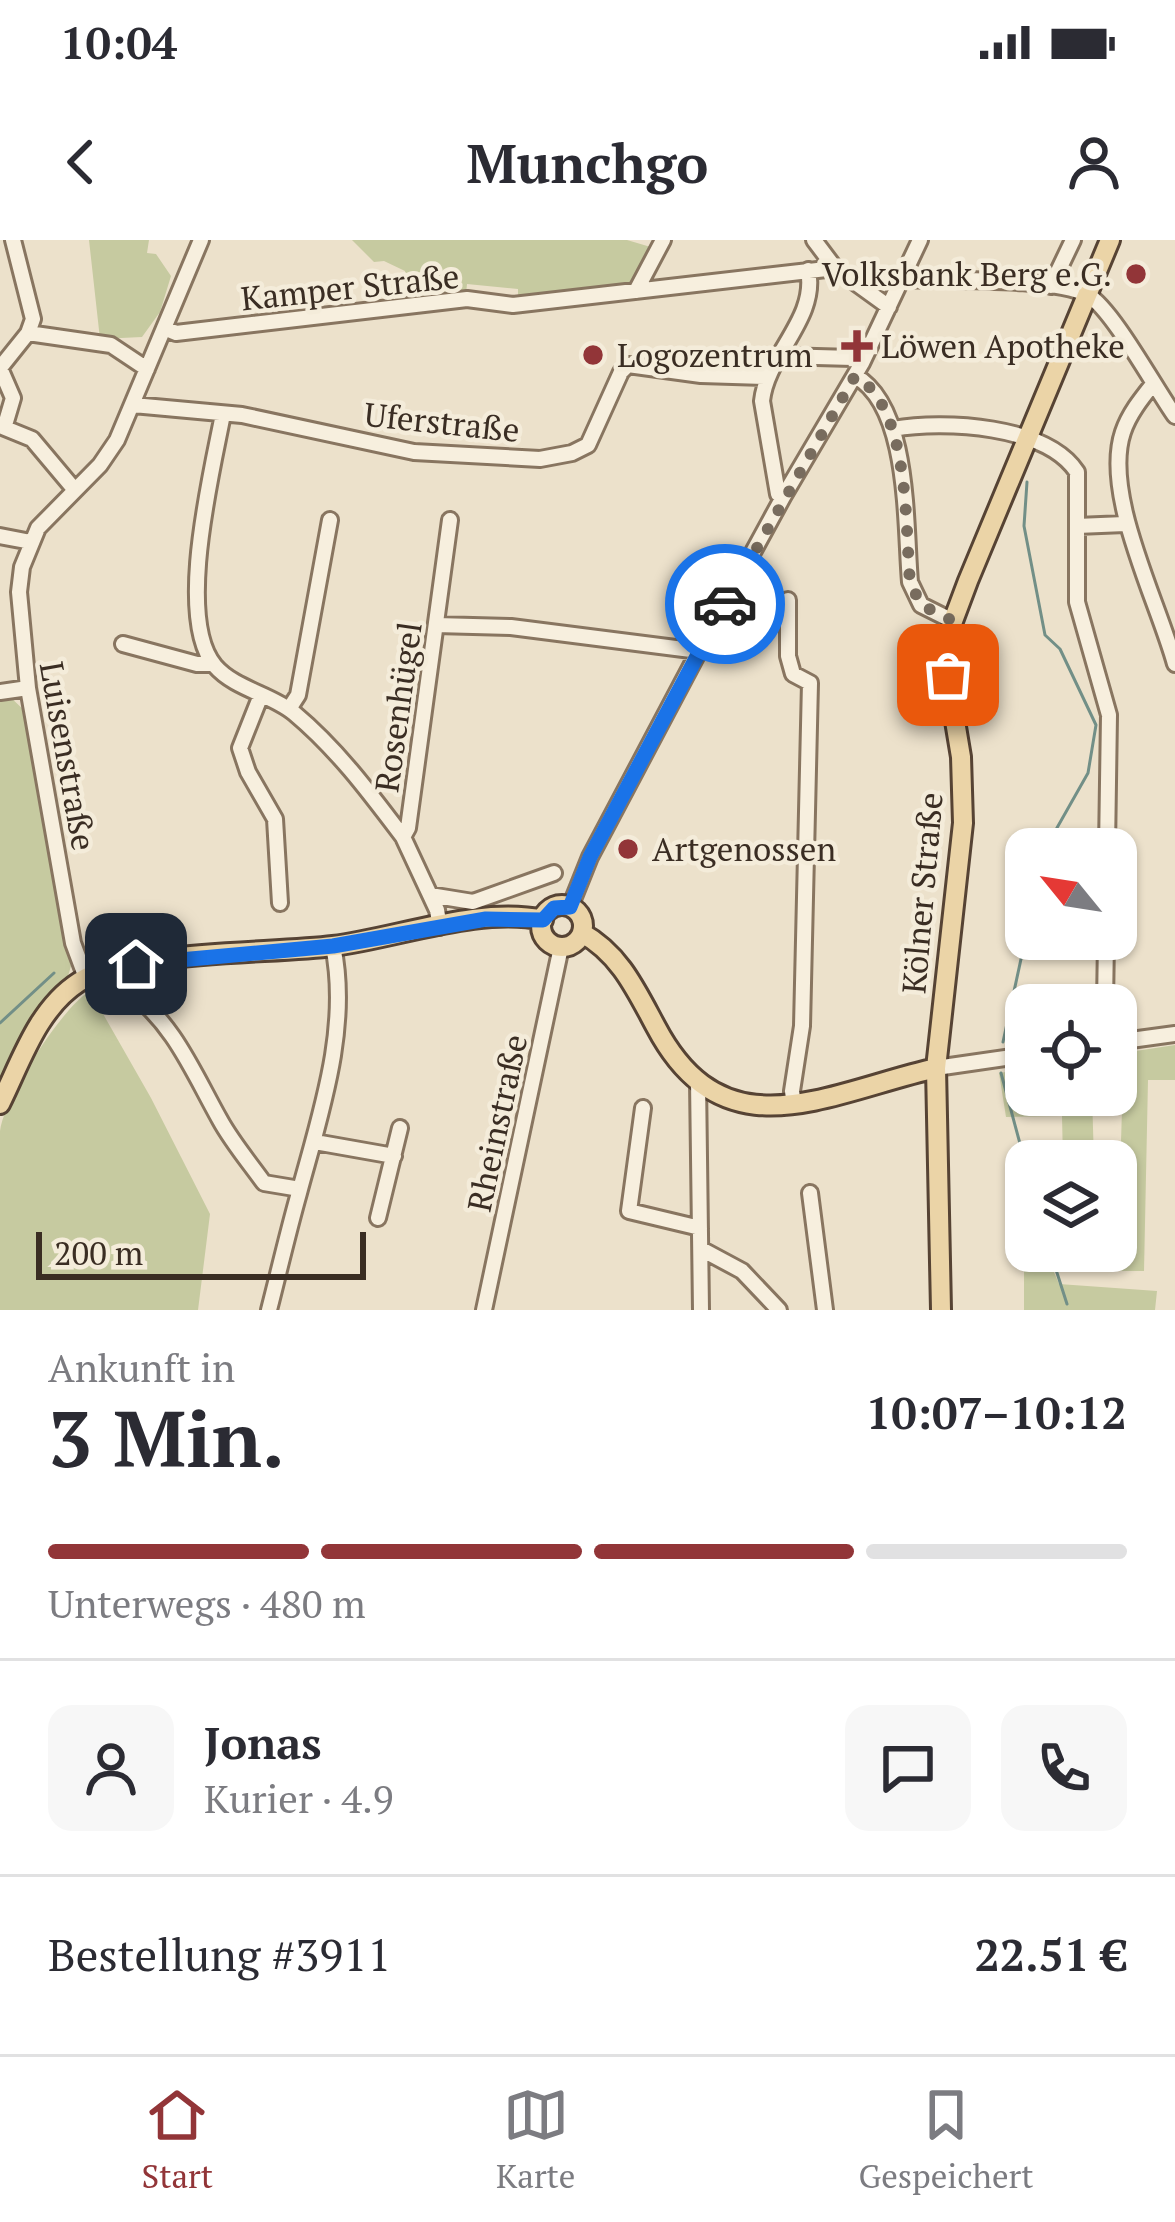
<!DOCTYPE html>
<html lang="de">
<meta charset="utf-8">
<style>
body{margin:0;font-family:"PT Serif",serif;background:#f7f7f7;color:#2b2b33;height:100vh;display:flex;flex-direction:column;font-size:45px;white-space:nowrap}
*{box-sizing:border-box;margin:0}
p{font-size:39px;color:#7c7c81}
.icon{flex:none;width:66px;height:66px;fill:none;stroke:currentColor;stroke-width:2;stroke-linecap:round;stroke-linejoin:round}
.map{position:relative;height:1070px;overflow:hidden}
.side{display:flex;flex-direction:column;background:#fff;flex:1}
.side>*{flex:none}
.needle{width:78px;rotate:300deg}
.fabs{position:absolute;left:1005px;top:588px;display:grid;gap:24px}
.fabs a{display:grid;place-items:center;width:132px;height:132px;border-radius:24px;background:#fff;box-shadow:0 3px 9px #0004;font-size:60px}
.scale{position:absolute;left:36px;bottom:30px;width:330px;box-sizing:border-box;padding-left:12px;border:6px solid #3a2d23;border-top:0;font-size:33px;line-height:42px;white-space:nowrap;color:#3a2d23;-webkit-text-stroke:9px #f4ecda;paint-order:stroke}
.pin{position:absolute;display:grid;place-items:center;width:102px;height:102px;color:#fff;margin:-51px;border-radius:24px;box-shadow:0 6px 18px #0006}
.courier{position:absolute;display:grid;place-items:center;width:120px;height:120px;margin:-60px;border:9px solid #1a73e8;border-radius:50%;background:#fff;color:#222;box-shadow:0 3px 15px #0007}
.summary em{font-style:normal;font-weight:700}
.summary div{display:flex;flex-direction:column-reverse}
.summary{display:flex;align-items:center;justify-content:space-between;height:204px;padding:0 48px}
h1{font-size:78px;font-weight:700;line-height:90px}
.bar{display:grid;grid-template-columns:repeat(4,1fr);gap:18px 12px;align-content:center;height:144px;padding:0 48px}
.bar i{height:15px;border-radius:9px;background:#e1e1e2}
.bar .on{background:#923538}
.bar p{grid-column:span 4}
.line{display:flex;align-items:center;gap:30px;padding:0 48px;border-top:3px solid #e1e1e2}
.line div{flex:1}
.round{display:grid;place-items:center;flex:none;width:126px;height:126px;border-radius:24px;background:#f7f7f7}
.status{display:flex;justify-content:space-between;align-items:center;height:84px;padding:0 60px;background:#fff;direction:ltr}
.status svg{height:33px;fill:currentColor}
header{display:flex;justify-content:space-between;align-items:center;height:156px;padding:0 48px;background:#fff;font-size:54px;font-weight:700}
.tab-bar{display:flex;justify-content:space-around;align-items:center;height:168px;border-top:3px solid #e1e1e2;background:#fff;font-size:33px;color:#7c7c81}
.tab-bar a{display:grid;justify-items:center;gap:6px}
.tab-bar .on{color:#923538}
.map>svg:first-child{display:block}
.green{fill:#c6caa0}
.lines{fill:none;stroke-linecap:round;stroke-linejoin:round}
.stream{stroke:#728f87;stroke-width:3}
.minor-casing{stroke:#887560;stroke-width:20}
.major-casing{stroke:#564334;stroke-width:24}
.minor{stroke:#f7efde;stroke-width:14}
.major{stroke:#ebd4a7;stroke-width:18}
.done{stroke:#786c5e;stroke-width:12;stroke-dasharray:0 21.6}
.route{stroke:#1a73e8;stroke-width:15}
.poi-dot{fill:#923538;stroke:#f4ecda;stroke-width:4.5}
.labels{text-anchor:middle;stroke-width:9;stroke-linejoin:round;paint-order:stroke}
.poi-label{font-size:33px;fill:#3a2d23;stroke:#f4ecda;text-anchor:start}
.street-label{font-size:33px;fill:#3a2d23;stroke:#f4ecda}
</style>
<div class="status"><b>10:04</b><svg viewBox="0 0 49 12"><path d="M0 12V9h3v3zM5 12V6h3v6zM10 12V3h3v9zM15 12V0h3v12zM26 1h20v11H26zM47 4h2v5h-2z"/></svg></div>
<header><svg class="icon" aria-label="back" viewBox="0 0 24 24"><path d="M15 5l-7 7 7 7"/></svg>Munchgo<svg class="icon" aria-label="person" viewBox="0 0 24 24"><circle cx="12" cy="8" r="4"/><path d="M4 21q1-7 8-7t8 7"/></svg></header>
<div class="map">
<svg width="1175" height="1070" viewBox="0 0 1175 1070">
<rect width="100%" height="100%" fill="#ece1cb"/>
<path class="green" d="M89,0h60l-2,13 9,1 15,22 -11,36 -18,25 -42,2z
M352,0h275l27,8 -21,40 -115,12v-11l-51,-5 -1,10 -57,6 -4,-29 -21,-10 -10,1z
M0,453l7,1 20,19 44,253 -3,10 -29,31 -39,84z
M90,751l61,107 59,116 -12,96h-198c0,-55 0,-126 0,-179 4,-32 61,-123 90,-140z
M1175,805v35h-27l-4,191h-27l6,-194 -7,-1v-22z
M1026,829v26h66l2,66h-31l-1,-45 -56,1 -7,-44z
M1051,1025l8,19 98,7 -2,19h-131v-44z"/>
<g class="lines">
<path class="stream" d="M1027,242l-3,44 21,109 15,14 36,76 -8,48 -43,76
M0,783l54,-50
M1003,802l23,-106
M1001,833l25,93
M1050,1011l17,53"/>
<defs>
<path id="minor" d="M814,0l21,28
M903,39c41,2 152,-2 185,16 25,15 67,93 87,121
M1051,46l22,-46
M636,51l27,-51
M164,88l12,5 291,-34 46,6 322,-37 54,39
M28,93l83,12 36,24
M780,116l73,2 9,5
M855,136c55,30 50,149 55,206l11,23 32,16
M1153,144c-12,15 -24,30 -30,48 -21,62 35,169 52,232
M133,165l109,10 172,37 126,7 32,-6 16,-8 33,-73 7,-7 73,10 66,2
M223,174c-11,58 -48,205 -8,252 20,23 56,28 79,47 43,36 75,79 109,124
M5,185l8,-27 -13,-30 28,-35 5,-14 -20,-79
M0,186l32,13 42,50
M893,189c51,-9 153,-4 184,43v130l32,113 -2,134
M783,257l-5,-3 -16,-93c5,-47 56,-82 46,-131
M1077,286l48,-2
M0,296l31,6
M788,360v56l5,18 17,9 -8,343 -10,65 2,14
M436,385l75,2 188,24
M123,404l74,20h15
M0,452l28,-4
M261,455l-21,53 8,24 27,47 5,84
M289,469l9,-14 32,-175
M430,655l43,7 81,-29
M570,667l20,-50 109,-206 84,-154 79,-134 58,-123
M440,687l-3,-17 -34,-73 5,-9 42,-308
M86,738l-13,-35 -45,-255 -9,-96 3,-25 16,-39 62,-63 17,-25 84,-200
M127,749c47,34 66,83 93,131 12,22 29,42 44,63l36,6
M1105,765l1,-66
M1116,802l59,-8
M936,828l90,-13
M698,841l3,229
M643,868l-14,103 71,17
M315,902l79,14
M810,953l15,117
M378,978l22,-90
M701,1009l41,22 37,39
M269,1070c10,-39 19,-78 30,-117 21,-78 51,-165 34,-247
M484,1070l77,-363"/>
<path id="major" d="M541 686a21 21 0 1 1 42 0a21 21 0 1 1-42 0Z
M582,693c38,21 54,57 74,94 68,129 171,66 280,41
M0,864c21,-42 37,-95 79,-122 50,-32 190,-28 254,-36 64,-8 147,-40 210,-26
M941,1070l-5,-242 27,-245 -2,-66 -12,-72 -1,-37 5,-27 15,-40 142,-341"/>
</defs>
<use href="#minor" class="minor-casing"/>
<use href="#major" class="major-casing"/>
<use href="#minor" class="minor"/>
<use href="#major" class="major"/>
</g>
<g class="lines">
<path class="done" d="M725,364l130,-228c55,30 50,149 55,206l11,23 32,16 -5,54"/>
<path class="route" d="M136,724l197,-18 153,-27 57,1 11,-12 16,-1 20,-50 135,-253"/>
</g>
<g class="poi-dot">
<circle cx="1136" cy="34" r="12"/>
<path d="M851 88h12v12h12v12h-12v12h-12v-12h-12v-12h12z"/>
<circle cx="593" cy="115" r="12"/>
<circle cx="628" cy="609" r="12"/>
</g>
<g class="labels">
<g class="poi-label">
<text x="1112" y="46" text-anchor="end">Volksbank Berg e.G.</text>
<text x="881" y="118">Löwen Apotheke</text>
<text x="617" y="127">Logozentrum</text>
<text x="652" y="621">Artgenossen</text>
</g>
<g class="street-label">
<text transform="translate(350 47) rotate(-6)" y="12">Kamper Straße</text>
<text transform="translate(442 182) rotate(6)" y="12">Uferstraße</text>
<text transform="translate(398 467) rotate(-82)" y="12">Rosenhügel</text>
<text transform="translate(68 516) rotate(80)" y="12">Luisenstraße</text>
<text transform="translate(922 653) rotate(-85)" y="12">Kölner Straße</text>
<text transform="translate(497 883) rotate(-78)" y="12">Rheinstraße</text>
</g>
</g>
</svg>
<div class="fabs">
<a><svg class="needle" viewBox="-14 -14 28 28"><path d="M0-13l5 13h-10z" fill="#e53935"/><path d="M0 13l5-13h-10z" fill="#7c7c81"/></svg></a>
<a><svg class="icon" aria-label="locate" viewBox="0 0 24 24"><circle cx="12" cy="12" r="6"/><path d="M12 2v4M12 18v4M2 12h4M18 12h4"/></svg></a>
<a><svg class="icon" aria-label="layers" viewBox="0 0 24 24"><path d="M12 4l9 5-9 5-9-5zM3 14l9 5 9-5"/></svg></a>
</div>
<div class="scale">200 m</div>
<div class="pin" style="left:948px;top:435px;background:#ea580c"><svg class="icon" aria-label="bag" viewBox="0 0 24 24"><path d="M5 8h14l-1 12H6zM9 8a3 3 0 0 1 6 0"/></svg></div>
<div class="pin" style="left:136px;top:724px;background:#1f2937"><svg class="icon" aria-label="home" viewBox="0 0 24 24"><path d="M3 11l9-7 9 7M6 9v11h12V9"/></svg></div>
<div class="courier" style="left:725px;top:364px"><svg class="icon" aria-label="car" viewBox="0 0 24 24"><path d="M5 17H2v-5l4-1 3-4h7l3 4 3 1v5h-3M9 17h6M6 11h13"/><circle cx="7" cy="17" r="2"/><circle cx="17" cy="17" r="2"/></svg></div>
</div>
<section class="side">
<div class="summary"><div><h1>3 Min.</h1><p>Ankunft in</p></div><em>10:07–10:12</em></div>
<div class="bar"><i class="on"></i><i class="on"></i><i class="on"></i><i></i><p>Unterwegs · 480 m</p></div>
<div class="line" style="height:216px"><a class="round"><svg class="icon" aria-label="person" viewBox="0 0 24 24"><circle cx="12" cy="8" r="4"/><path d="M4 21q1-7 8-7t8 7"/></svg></a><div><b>Jonas</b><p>Kurier · 4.9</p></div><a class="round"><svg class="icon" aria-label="chat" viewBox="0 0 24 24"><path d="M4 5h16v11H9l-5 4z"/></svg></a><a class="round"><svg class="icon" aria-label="phone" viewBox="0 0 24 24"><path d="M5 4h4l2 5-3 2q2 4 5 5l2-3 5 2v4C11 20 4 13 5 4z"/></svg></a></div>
<div class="line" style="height:156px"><div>Bestellung #3911</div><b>22.51 €</b></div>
</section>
<nav class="tab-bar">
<a class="on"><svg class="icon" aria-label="home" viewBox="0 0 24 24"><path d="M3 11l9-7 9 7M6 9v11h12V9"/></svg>Start</a>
<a><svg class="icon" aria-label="map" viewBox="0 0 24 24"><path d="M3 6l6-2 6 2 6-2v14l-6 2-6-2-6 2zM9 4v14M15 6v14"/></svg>Karte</a>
<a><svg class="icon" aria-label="saved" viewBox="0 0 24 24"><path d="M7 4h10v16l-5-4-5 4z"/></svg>Gespeichert</a>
</nav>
